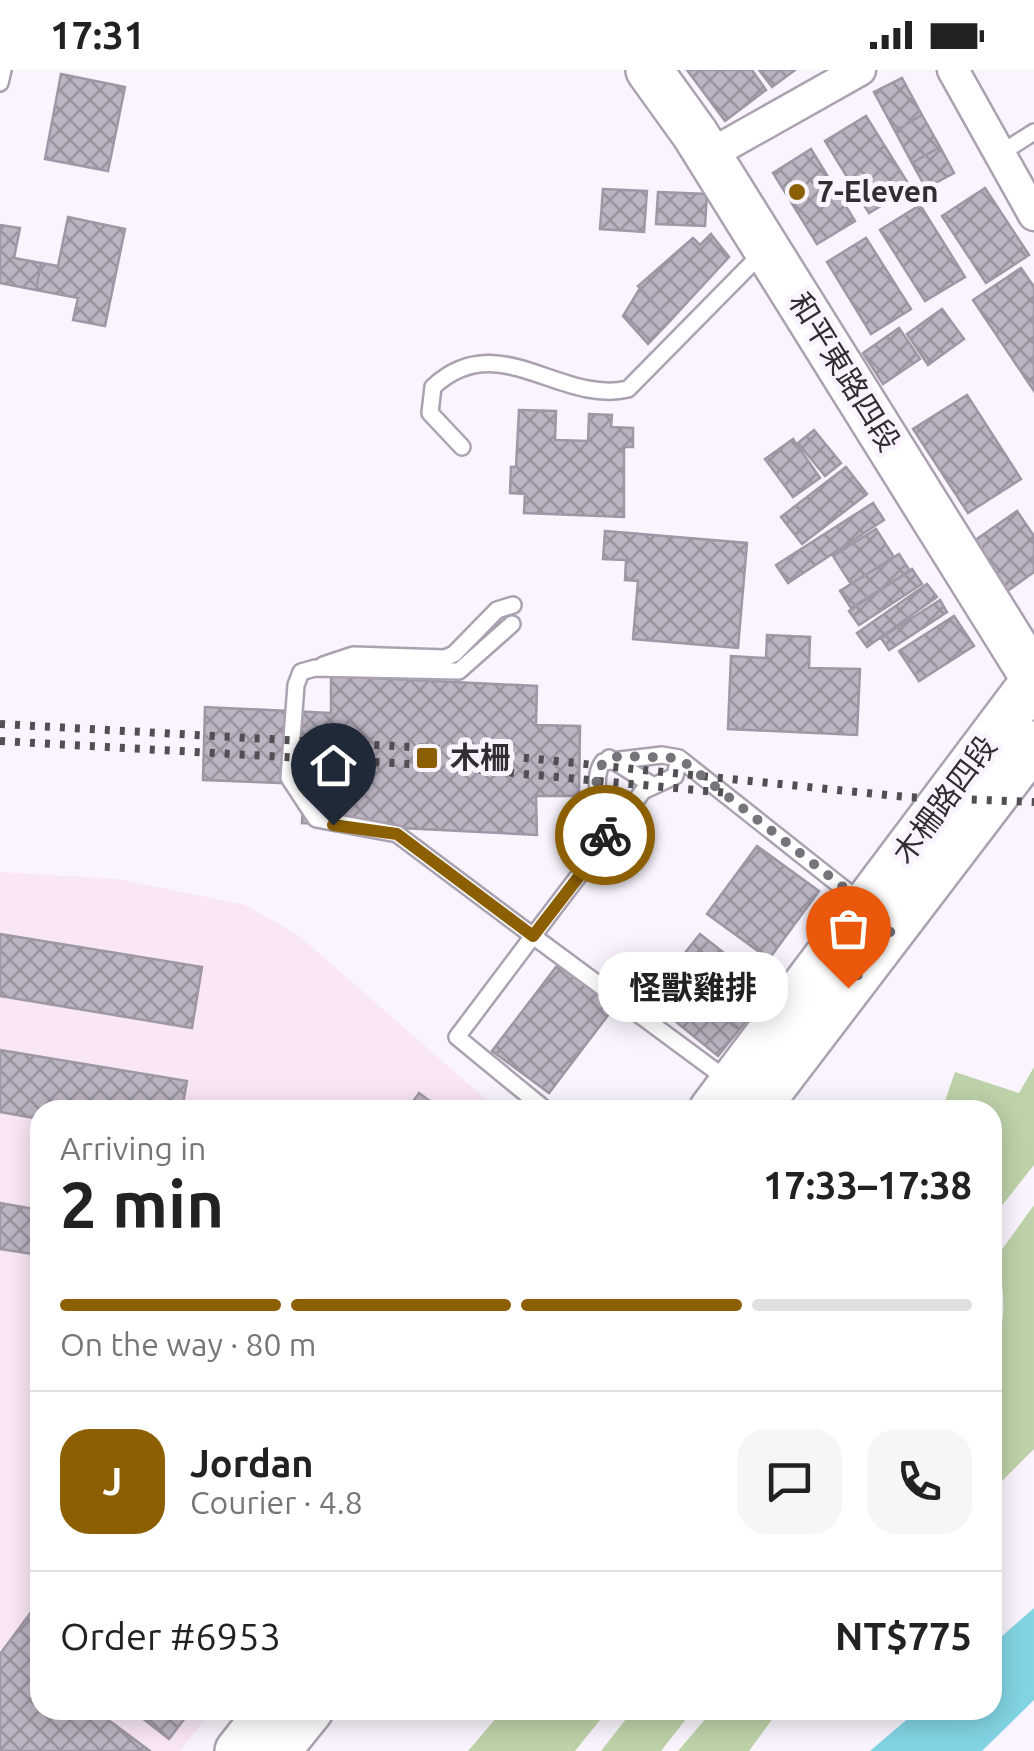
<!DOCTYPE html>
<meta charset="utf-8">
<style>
body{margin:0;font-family:Ubuntu,"Noto Sans TC",sans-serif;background:#f6f6f6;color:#222;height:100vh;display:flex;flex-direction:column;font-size:38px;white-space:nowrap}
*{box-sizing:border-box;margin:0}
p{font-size:32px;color:#767676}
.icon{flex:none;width:55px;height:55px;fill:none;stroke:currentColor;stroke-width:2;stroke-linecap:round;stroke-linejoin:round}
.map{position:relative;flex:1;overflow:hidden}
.drawer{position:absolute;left:30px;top:1030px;width:972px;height:620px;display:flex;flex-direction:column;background:#fff;border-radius:30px;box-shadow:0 5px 25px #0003}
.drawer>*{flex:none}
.pin{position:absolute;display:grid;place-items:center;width:85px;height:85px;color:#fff;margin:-102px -42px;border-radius:50% 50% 50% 0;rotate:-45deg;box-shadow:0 0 10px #0007}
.pin .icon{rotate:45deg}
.courier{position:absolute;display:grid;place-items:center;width:100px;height:100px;margin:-50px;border:8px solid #8c5f03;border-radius:50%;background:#fff;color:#222;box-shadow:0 2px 12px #0007}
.bubble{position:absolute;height:70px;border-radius:30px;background:#fff;box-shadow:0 5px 25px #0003;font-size:32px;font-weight:700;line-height:70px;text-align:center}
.headline em{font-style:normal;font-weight:700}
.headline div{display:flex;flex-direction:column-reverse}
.headline{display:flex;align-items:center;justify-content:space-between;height:170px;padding:0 30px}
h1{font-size:65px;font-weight:700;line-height:75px}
.bar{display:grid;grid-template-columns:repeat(4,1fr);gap:15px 10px;align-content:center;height:120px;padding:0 30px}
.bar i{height:12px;border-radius:8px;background:#e0e0e0}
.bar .active{background:#8c5f03}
.bar p{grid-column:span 4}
.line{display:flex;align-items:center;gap:25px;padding:0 30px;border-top:2px solid #e0e0e0}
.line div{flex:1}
.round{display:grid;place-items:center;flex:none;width:105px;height:105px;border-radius:30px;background:#f6f6f6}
.status{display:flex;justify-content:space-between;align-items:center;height:70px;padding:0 50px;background:#fff;direction:ltr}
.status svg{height:28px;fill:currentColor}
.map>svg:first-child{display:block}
.education{fill:#f9e6f6}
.grass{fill:#bdd2a9}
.water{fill:#82d4e3}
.building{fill:url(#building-cross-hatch);stroke:#9e97a5;stroke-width:2.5}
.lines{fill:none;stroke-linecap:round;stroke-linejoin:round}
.service-casing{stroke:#aaa2b1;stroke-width:20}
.minor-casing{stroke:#aaa2b1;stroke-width:35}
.secondary-casing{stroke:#aaa2b1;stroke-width:50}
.service{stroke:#fff;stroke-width:15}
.minor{stroke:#fff;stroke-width:30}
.secondary{stroke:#fff;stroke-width:45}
.rail{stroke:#514e54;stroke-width:8;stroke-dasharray:5 10;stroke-linecap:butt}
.done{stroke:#76737a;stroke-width:10;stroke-dasharray:0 18}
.route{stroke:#8c5f03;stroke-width:12}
.poi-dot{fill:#8c5f03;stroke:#f9f4fd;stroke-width:4}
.labels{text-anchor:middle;stroke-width:10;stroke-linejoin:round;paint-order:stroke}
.poi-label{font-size:30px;font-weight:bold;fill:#302d33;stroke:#f9f4fd;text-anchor:start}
.street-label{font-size:30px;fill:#302d33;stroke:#f9f4fd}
</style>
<div class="status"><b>17:31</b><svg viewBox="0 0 49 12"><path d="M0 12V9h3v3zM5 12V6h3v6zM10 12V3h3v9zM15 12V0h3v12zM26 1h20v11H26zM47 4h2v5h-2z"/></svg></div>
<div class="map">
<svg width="1034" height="1681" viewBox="0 0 1034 1681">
<defs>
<pattern id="building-cross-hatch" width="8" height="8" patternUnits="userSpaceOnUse" patternTransform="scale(2.5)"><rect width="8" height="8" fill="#bcb4c3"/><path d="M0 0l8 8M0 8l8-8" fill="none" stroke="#99939f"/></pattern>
</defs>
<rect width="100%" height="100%" fill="#f9f4fd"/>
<path class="education" d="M0,802l118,7 127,26 53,30 200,175h-458v600h172l-32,41h-180z"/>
<path class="grass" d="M1034,997v98l-41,52 -1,-107h-50l13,-38 64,21z
M1034,1135v244l-41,41v-144c17,-24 9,-63 5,-91z
M503,1640h105l-33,41h-107z
M633,1640h60l-32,41h-60z
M713,1640h66l-30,41h-71z"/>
<path class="water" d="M1034,1538v92l-52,51h-112l48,-41h74l1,-66z"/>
<path class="building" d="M687,0h65l14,20 -41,31z
M759,0h36l-23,17z
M61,4l64,13 -17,84 -63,-12z
M902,8l20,37 -27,16 -21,-39z
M922,45l18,32 -28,16 -17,-32z
M866,46l45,72 -42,25 -44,-72z
M940,77l14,26 -28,15 -14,-25z
M811,79l44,72 -38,23 -44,-71z
M985,118l44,67 -43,28 -44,-67z
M603,119l44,2 -3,41 -44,-3z
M658,122l49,2 -2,32 -49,-2z
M920,135l45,72 -40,24 -45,-71z
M68,147l57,12 -20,97 -32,-6 5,-22 -42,-8 5,-27 17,3z
M0,155l20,3 -6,30 27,5 -5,27 -36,-7z
M711,164l18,23 -59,64 -32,-35 55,-48 7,7z
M866,168l45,71 -40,25 -44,-72z
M1021,198l13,19v104l-61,-91z
M640,218l30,33 -22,23 -25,-28z
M942,239l22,30 -36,26 -21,-31z
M899,258l21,31 -37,25 -20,-31z
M967,325l54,84 -53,34 -55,-84z
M519,340l37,1 -1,29 33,1 1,-27 23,1 -1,12 22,1v19h-9v70l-100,-4 1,-19 -15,-1 1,-26h5z
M814,360l27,33 -16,13 -27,-33z
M793,369l27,39 -27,19 -28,-38z
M846,397l21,27 -65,50 -21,-27z
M873,433l11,17 -96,63 -12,-18z
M1017,441l17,25v36l-28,20 -35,-49z
M876,459l18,28 -43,27 -18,-28z
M605,461l142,12 -9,105 -105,-9 5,-58 -13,-1 1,-20 -23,-1z
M899,484l11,17 -59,37 -11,-17z
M912,499l10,15 -63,41 -10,-14z
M927,514l10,13 -70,50 -10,-14z
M940,530l7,12 -58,38 -8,-12z
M954,546l20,30 -55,35 -20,-30z
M767,565l43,2 -1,31 51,1 -3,66 -129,-6 3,-73 35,2z
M331,606l206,10 -1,39 44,1 -1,70h-43l1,39 -235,-12 2,-39 -101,-4 2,-73 126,6z
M757,776l62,45 -50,68 -62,-45z
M0,864l202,33 -10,61 -192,-32z
M700,864l71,56 -32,40 -71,-56z
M559,893l56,43 -66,87 -57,-42z
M668,904l71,56 -21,26 -70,-57z
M0,980l187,31 -5,29h-142v9l-40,-7z
M419,1023l23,17h-35z
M0,1133l40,7v45l-40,-6z
M40,1530v110h55l55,41h-150v-97z
M132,1640h59l-22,29z"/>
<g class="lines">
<defs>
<path id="service" d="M0,13l3,-13
M998,85l36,-23
M462,377l-32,-34 3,-26c65,-61 127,18 195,2l136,-138
M512,554l-53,47 -144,-3 -14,4 -5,13 -7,93 27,41 81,15 136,102 -76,101 89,73
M323,595l30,-10 92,3 9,-4 43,-44 16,-5
M609,688l43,27
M679,688l183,145
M604,774c4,-26 -16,-61 -1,-82l59,-7 17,3 -4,18 -32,15 -110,145 196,145"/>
<path id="minor" d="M953,0l81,145
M709,85l151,-85"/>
<path id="secondary" d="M649,0l46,64 339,544
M712,1040l322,-429
M755,1040l279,-366
M238,1681l32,-41
M277,1681l33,-41"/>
</defs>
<use href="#service" class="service-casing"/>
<use href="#minor" class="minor-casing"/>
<use href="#secondary" class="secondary-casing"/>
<use href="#service" class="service"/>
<use href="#minor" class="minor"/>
<use href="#secondary" class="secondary"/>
<path class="rail" d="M0,654l429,24 477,49 128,5
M0,671l428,24 300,28"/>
</g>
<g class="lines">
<path class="done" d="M605,765l-9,-56 7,-17 16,-6 60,2 215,169 -46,61"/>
<path class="route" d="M333,755l64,9 136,102 71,-92 1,-9"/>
</g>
<g class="poi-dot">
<circle cx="797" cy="122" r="10"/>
<rect x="415" y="676" width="24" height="24" rx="5"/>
</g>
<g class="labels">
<g class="poi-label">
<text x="817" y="132">7-Eleven</text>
<text x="450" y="698">木柵</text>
</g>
<g class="street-label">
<text transform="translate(844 302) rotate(58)" y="10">和平東路四段</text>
<text transform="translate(945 730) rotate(-53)" y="10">木柵路四段</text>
</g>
</g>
</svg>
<div class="pin" style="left:848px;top:918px;background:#ea580c"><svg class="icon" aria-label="bag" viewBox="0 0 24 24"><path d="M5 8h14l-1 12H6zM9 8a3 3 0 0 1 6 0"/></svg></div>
<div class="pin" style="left:333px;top:755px;background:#1f2937"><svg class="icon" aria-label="home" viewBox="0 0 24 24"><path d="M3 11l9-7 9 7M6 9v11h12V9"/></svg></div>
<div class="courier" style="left:605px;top:765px"><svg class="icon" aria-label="bike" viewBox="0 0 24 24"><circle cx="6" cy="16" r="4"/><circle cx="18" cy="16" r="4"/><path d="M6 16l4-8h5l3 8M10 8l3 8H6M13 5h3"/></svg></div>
<div class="bubble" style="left:598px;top:882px;width:190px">怪獸雞排</div>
<section class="drawer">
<div class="headline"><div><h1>2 min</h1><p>Arriving in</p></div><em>17:33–17:38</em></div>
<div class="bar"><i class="active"></i><i class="active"></i><i class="active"></i><i></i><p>On the way · 80 m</p></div>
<div class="line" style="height:180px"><b class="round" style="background:#8c5f03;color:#fff">J</b><div><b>Jordan</b><p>Courier · 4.8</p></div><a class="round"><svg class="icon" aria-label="chat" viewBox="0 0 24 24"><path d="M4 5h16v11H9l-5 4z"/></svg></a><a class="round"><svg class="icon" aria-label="phone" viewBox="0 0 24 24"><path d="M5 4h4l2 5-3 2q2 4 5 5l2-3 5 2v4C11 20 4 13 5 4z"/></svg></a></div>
<div class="line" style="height:130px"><div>Order #6953</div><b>NT$775</b></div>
</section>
</div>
